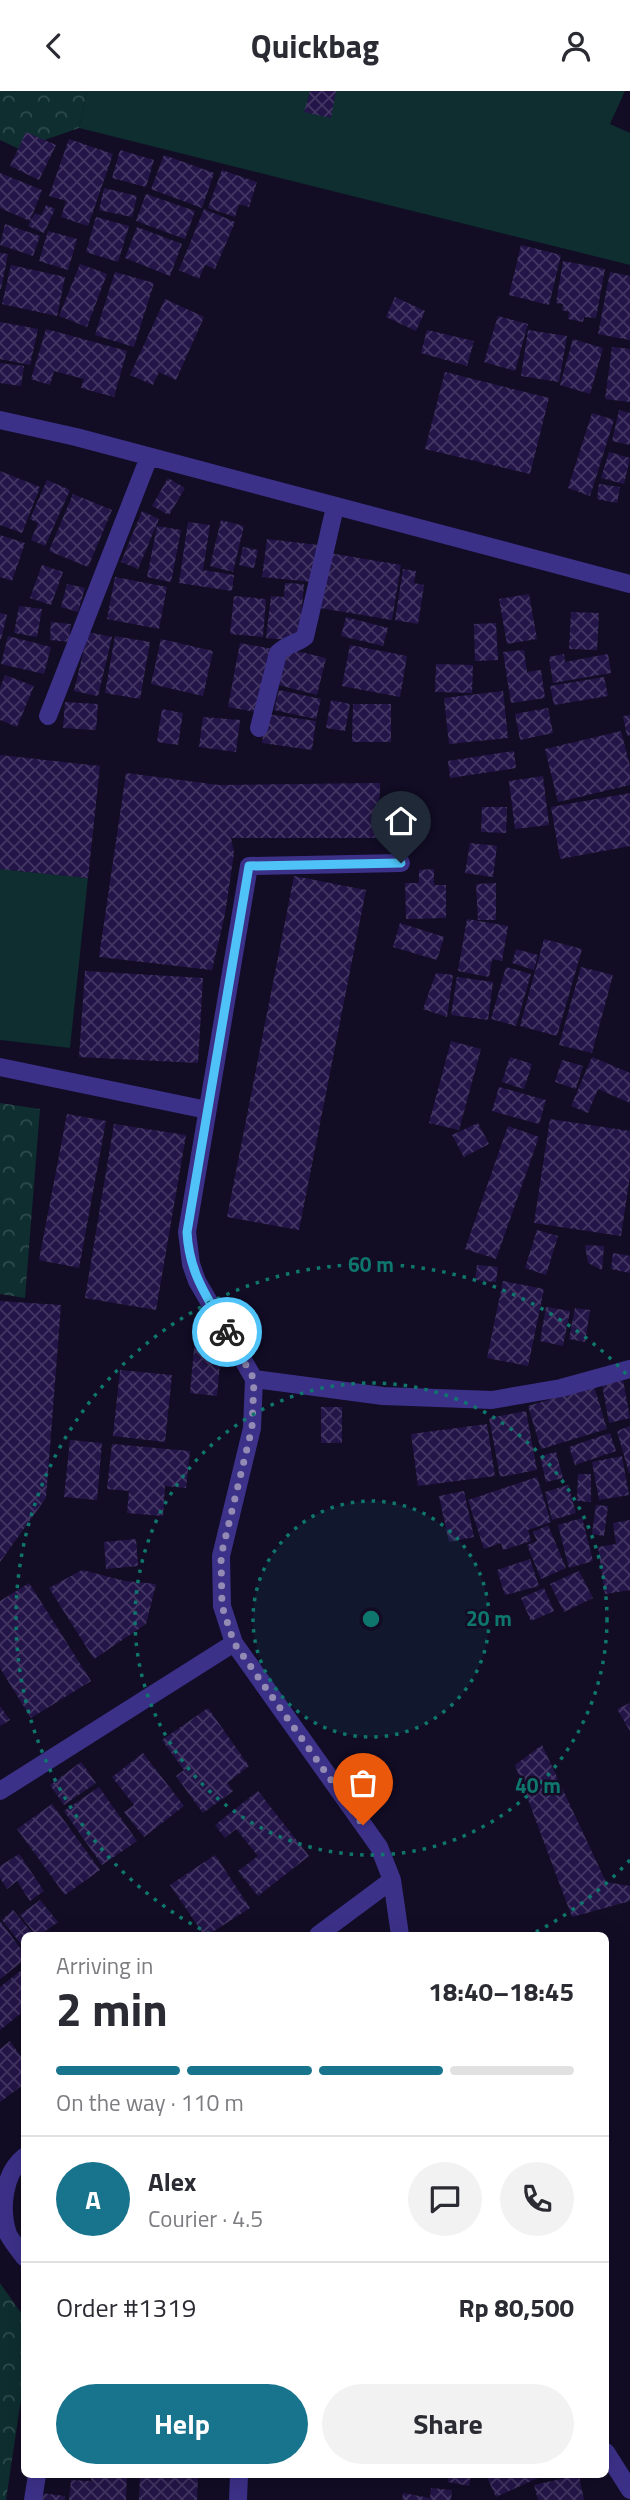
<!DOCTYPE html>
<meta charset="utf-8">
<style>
body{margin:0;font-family:"Titillium Web",sans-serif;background:#f2f2f3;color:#2b2b33;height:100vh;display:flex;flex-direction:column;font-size:26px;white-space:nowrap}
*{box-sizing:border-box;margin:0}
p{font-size:23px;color:#7c7c81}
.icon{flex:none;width:38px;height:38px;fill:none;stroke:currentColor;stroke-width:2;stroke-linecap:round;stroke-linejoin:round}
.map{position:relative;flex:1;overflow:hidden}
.sheet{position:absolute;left:21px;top:1841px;width:588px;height:546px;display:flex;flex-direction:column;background:#fff;border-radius:10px;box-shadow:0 7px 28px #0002}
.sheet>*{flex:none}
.pin{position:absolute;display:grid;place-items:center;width:60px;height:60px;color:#fff;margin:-72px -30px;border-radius:50% 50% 50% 0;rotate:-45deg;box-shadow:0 0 7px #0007}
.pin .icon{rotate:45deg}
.courier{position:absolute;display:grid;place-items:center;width:70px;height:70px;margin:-35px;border:5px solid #4fc3f7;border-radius:50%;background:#fff;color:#222;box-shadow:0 2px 9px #0007}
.summary em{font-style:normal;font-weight:700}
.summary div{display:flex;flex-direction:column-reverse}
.summary{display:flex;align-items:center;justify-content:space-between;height:119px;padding:0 35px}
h1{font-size:46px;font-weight:700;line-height:52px}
.bar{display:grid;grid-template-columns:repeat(4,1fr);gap:10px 7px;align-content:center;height:84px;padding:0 35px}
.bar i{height:9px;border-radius:5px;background:#e1e1e2}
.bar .active{background:#18738d}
.bar p{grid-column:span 4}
.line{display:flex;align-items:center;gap:18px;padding:0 35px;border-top:2px solid #e1e1e2}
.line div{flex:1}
.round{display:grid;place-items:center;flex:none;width:74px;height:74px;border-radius:37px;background:#f2f2f3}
.cta{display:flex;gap:14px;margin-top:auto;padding:14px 35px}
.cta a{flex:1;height:80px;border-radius:42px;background:#18738d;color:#fff;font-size:28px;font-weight:700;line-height:80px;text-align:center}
.cta a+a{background:#f2f2f3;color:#2b2b33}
header{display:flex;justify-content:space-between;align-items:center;height:91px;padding:0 35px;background:#fff;font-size:32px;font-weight:700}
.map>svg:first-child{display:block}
.grass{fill:#0e2e2f}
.forest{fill:url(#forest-crowns)}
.building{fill:url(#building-cross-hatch)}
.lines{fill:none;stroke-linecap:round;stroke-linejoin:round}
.street{stroke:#3c3189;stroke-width:18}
.done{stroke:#938bb3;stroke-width:7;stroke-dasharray:0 12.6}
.route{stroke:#4fc3f7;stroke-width:9}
.ring{fill:none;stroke:#0f766e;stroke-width:3.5;stroke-dasharray:3.5 7}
.centre{fill:#0f766e;stroke:#120c25;stroke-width:3.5}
.ring-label{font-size:21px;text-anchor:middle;font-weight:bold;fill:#0f766e;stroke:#120c25;stroke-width:5;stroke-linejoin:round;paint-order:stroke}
</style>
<header><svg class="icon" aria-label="back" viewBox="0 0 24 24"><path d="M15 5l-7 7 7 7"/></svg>Quickbag<svg class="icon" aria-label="person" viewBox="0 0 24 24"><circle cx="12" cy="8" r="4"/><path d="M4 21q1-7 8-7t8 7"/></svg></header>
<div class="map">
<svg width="630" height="2409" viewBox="0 0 630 2409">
<defs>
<pattern id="forest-crowns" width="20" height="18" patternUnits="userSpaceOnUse" patternTransform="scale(1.75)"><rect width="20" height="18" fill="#0e2e2f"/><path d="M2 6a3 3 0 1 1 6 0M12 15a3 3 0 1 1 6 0" fill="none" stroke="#304b4e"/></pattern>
<pattern id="building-cross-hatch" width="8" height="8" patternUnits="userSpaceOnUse" patternTransform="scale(1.75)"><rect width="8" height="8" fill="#241548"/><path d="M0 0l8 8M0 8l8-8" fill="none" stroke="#433663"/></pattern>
</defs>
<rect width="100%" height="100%" fill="#120c25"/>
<path class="grass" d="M87,0h538l-15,33 20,9v132l-551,-137z
M0,778l88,9 -18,170 -70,-8z"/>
<path class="forest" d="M0,0h87l-8,37 -60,21 -19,-9z
M0,1012l40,6 -15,189 -25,-4z
M0,2192l24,34v62l-18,121h-6z"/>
<path class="building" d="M310,0h26l-5,27 -27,-6z
M26,41l30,13 -17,35 -29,-14z
M69,48l44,15 -25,72 -27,-9 5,-16 -17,-5z
M120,59l34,10 -8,27 -34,-9z
M164,64l50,18 -12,35 -51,-19z
M222,79l35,12 -8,25 -10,-3 -4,13 -27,-9z
M0,82l42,17 -12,31 -30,-13z
M104,97l33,8 -5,21 -33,-7z
M146,103l49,17 -10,28 -49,-18z
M46,114l9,4 -11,24 -16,-7 7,-13 6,3z
M204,118l31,13 -20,47 -10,-4 -6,14 -20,-9z
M96,126l33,9 -11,36 -32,-10z
M5,133l35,12 -7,20 -33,-11z
M137,136l45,17 -12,32 -45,-18z
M48,140l29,8 -9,31 -29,-9z
M521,154l40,10 -12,50 -40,-10z
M0,162l8,1 -7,35h-1z
M563,170l42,8 -9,49 -12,-1 -1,5 -15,-3 1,-7 -7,-2 1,-6 -7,-1z
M80,173l27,10 -20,53 -28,-11z
M11,174l54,12 -8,39 -55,-12z
M115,181l39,11 -20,64 -39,-12z
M610,181l20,4v64l-32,-6z
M395,206l30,14 -9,20 -30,-14z
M165,208l39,18 -28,63 -17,-8 -6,13 -23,-10z
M498,225l30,8 -13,47 -31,-9z
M0,231l38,7 -8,36 -30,-6z
M46,238l81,22 -13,46 -33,-9 3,-9 -30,-8 -4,14 -19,-6z
M427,239l47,11 -7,25 -46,-13z
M528,239l39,6 -8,46 -38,-6z
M573,248l30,9 -13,46 -30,-9z
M612,256l18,2v53l-25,-3z
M0,272l24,3 -3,20 -21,-3z
M445,281l104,26 -19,76 -105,-25z
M619,319l11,3v32l-18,-4z
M592,322l22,7 -24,76 -22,-8z
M609,361l21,6 -6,26 -23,-6z
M0,380l40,16 -18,46 -22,-8z
M168,387l17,10 -16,27 -17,-9z
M47,389l23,10 -25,56 -14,-6 7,-17 -8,-4z
M599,393l21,3 -3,16 -20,-4z
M73,403l39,16 -24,57 -39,-16z
M142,420l17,8 -21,50 -17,-7z
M221,429l23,6 -11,46 -23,-6z
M188,431l22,3 -7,45 31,5 -2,16 -53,-8z
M157,435l24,4 -10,52 -24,-5z
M0,444l25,8 -13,38 -12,-4z
M267,448l51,6 -5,37 -51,-5z
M243,456l15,3 -4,18 -15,-3z
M329,462l72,12 -9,55 -72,-12z
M42,474l21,7 -12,33 -21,-7z
M403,478l13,2 -2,12 10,2 -6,39 -23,-4z
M115,486l52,10 -8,42 -52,-10z
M285,492l19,1 -5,57 -33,-3 5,-42 13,1z
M67,493l18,4 -7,24 -17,-5z
M529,503l8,45 -30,5 -8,-45z
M234,505l32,3 -3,38 -33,-3z
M19,515l23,3 -5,28 -23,-4z
M571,521l28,1 -2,37 -28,-1z
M0,522l7,2 -6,24h-1z
M346,526l42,11 -5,18 -42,-10z
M51,531l20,2 -2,18 -19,-2z
M496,532l2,37 -23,1 -1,-37z
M88,541l24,5 -14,59 -24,-5z
M8,545l43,11 -7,27 -43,-10z
M115,545l35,6 -10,57 -35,-6z
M161,548l52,12 -10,45 -52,-12z
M240,552l33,6 -11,64 -34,-6z
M350,554l57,11 -7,41 -58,-11z
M284,557l42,10 -9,37 -42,-11z
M524,559l3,22 14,-2 4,28 -34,5 -8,-51z
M564,563l1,8 43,-8 3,19 -58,10 -4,-26z
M436,573l37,1 -1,28 -37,-1z
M5,584l29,11 -17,41 -17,-7v-32z
M604,586l4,19 -54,9 -4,-19z
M279,599l42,9 -5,20 -42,-9z
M503,600l5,47 -59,6 -5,-46z
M331,609l19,4 -5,27 -19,-3z
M65,611l33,2 -2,26 -33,-2z
M353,613h38v38h-39z
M548,617l5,25 -33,7 -5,-26z
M162,618l21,4 -5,32 -21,-3z
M266,623l50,7 -4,29 -50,-7z
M630,624v20l-3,1 -4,-20z
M203,626l37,3 -4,32 -37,-5z
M621,640l9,35v19l-72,17 -13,-53z
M514,660l2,17 -66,10 -2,-17z
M0,664l100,11 -12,112 -88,-9z
M126,682l93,12 161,-2 -2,55h-147l3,15 -9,61 -13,56 -113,-13z
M543,685l6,49 -34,4 -6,-48z
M630,702v53l-70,13 -9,-52z
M482,716h25l-1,26 -25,-1z
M470,752l27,3 -4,31 -28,-4z
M434,778v16h12v33l-40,1 -1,-36h14v-13z
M294,785l72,14 -67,340 -72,-13z
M496,792v37h-18l-2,-36z
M467,828l41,7 -6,35 -10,-2 -3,18 -31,-6z
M400,832l44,14 -7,23 -44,-13z
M544,848l38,10 -25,87 -37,-10z
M516,858l22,6 -4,15 -22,-7z
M506,876l25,7 -15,52 -25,-7z
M581,876l32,8 -21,78 -33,-8z
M85,880l118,7 -5,85 -119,-6z
M436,882l17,2 -6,42 -24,-8z
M457,886l36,5 -5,38 -37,-5z
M451,950l30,8 -22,81 -30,-7z
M510,966l22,7 -8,25 -22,-7z
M592,966l38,16v30l-32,-14 -10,24 -17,-7z
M562,969l21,6 -7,23 -21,-7z
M499,996l47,13 -7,24 -47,-13z
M67,1023l39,7 -27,147 -40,-8z
M550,1028l80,12v44l-9,61 -87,-13z
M478,1032l11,21 -25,13 -12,-22z
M114,1033l72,11 -30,175 -71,-12z
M508,1035l31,11 -43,122 -31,-10z
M537,1139l21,6 -12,39 -21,-7z
M585,1154l19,1 -2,24 -14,-7z
M613,1162l17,3v17l-19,-4z
M477,1174l21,2 -2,15 -21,-2z
M503,1190l41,8 -16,77 -41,-8z
M0,1210l61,4 -15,193 -46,64z
M546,1216l24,4 -7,35 -23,-5z
M575,1217l15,2 -5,32 -16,-3z
M195,1247l27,3 -5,55 -27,-3z
M120,1279l52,5 -7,67 -52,-6z
M623,1289l7,38 -21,5 -7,-39z
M594,1295l13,43 -66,20 -13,-43z
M321,1316h21v36h-21z
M526,1320l11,59 -37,7 -11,-59z
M487,1333l8,52 -77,10 -7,-52z
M630,1335v47h-1l-12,-42z
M610,1342l6,18 -41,14 -6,-18z
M70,1349l32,3 -5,57 -33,-3z
M112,1353l78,7 -4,37 -21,-2 -2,30 -36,-3 2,-22 -22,-2z
M556,1361l7,26 -17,4 -6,-26z
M622,1365l7,39 -30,5 -7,-38z
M578,1383h13v28l-14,-1z
M537,1386l14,45 -23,8 3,11 -28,9 -2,-7 -17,6 -16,-49z
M568,1394l8,28 -24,7 -7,-28z
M464,1400l10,46 -25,5 -10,-46z
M596,1414l12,1 -4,30 -12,-2z
M582,1427l11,43 -24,7 -11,-43z
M630,1429v70l-25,4 -7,-47 18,-3 -3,-21z
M548,1434l18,43 -25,11 -14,-34 10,-4 -4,-9z
M136,1448l2,27 -32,3 -2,-27z
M530,1468l9,27 -34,9 -8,-25z
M82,1479l43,11 31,3 -10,40 -52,35 -45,-71z
M579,1480l14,27 -29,14 -14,-28z
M29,1492l62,98 -60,37 -31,-50v-67z
M544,1497l10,23 -23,10 -10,-23z
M630,1612v28l-13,-22z
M0,1615l10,14 -10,6z
M208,1617l41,58 -22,17 6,8 -30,22 -27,-37 8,-6 -22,-30z
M542,1654l64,137 24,4v15l-58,16 -57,-152z
M143,1662l41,53 -40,31 -20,-25 10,-7 -22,-28z
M81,1671l15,21 -32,22 -14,-20z
M99,1696l38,54 -35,24 -38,-54z
M258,1700l51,65 -51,40 -20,-25 20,-15 -22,-27 -11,9 -10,-13z
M52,1713l48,66 -35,25 -48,-66z
M19,1763l25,37 -14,10 -13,-20 -10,8 -7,-11v-12z
M215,1764l35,53 -42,27h-4l-34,-50z
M40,1809l18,22 -18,13h-4l-16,-20z
M13,1819l21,25h-10v13l-22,-28z
M0,1830l24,32v7l-24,19z
M24,1877v43l-24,19v-43z
M10,1950l14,20v23l-24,18v-53z
M91,2384h36l-1,25h-57l2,-20 20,1z
M140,2384h58l-1,25h-58z
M449,2384h22l-2,11 -21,-4z
M486,2384h50l2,3 -42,19z
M579,2384l5,25h-46l-4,-15z
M431,2397l21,2 -1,10h-49l1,-7 27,5z
M41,2402l24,3v4h-25z"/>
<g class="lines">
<path class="street" d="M0,329l76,17 554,147
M48,625l101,-259
M259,637l19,-75c7,-8 18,-9 27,-16l30,-130
M0,976l207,43
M254,1288l129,17 109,4 69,-12 69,-19
M0,1700l234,-148
M318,1844l74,-55
M400,1844l-8,-55 -13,-33 -145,-204 -12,-37 -1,-50 31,-128 2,-49 -57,-98 -6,-17 -4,-32 62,-366 152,-3
M24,2066c-21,17 -24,53 -16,77 4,8 11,16 16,23
M606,2361l24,38
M33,2409l4,-25
M238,2409l1,-25"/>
</g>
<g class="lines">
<path class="done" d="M227,1241l27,47 -2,49 -31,128 1,50 12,37 129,182"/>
<path class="route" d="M227,1241c-20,-35 -38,-59 -40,-100l62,-366 152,-3"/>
</g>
<circle cx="371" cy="1528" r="118" fill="#0f766e" fill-opacity=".12"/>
<g class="ring">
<circle cx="371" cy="1528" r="118"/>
<circle cx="371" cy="1528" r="236"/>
<path d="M630 1769A354 354 0 0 1 532 1843M210 1843A354 354 0 1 1 630 1287"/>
</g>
<circle cx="371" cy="1528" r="10" class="centre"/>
<g class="ring-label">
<text x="371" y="1181">60 m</text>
<text x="489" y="1535">20 m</text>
<text x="538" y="1702">40 m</text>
</g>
</svg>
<div class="pin" style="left:363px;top:1734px;background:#ea580c"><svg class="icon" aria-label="bag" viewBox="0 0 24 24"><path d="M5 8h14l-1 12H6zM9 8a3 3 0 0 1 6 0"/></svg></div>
<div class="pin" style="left:401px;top:772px;background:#1f2937"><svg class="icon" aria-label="home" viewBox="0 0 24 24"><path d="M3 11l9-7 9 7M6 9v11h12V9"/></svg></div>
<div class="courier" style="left:227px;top:1241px"><svg class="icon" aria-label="bike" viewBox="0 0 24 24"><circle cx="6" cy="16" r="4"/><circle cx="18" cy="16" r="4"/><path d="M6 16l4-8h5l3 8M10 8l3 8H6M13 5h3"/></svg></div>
<section class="sheet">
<div class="summary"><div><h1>2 min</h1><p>Arriving in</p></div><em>18:40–18:45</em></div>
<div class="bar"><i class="active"></i><i class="active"></i><i class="active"></i><i></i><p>On the way · 110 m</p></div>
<div class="line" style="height:126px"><b class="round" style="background:#18738d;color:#fff">A</b><div><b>Alex</b><p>Courier · 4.5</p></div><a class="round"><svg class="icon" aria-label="chat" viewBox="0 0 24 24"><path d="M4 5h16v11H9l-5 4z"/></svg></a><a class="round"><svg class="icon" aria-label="phone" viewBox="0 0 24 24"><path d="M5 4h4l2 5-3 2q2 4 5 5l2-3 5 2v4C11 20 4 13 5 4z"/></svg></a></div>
<div class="line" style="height:91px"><div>Order #1319</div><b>Rp 80,500</b></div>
<div class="cta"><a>Help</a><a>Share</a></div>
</section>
</div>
